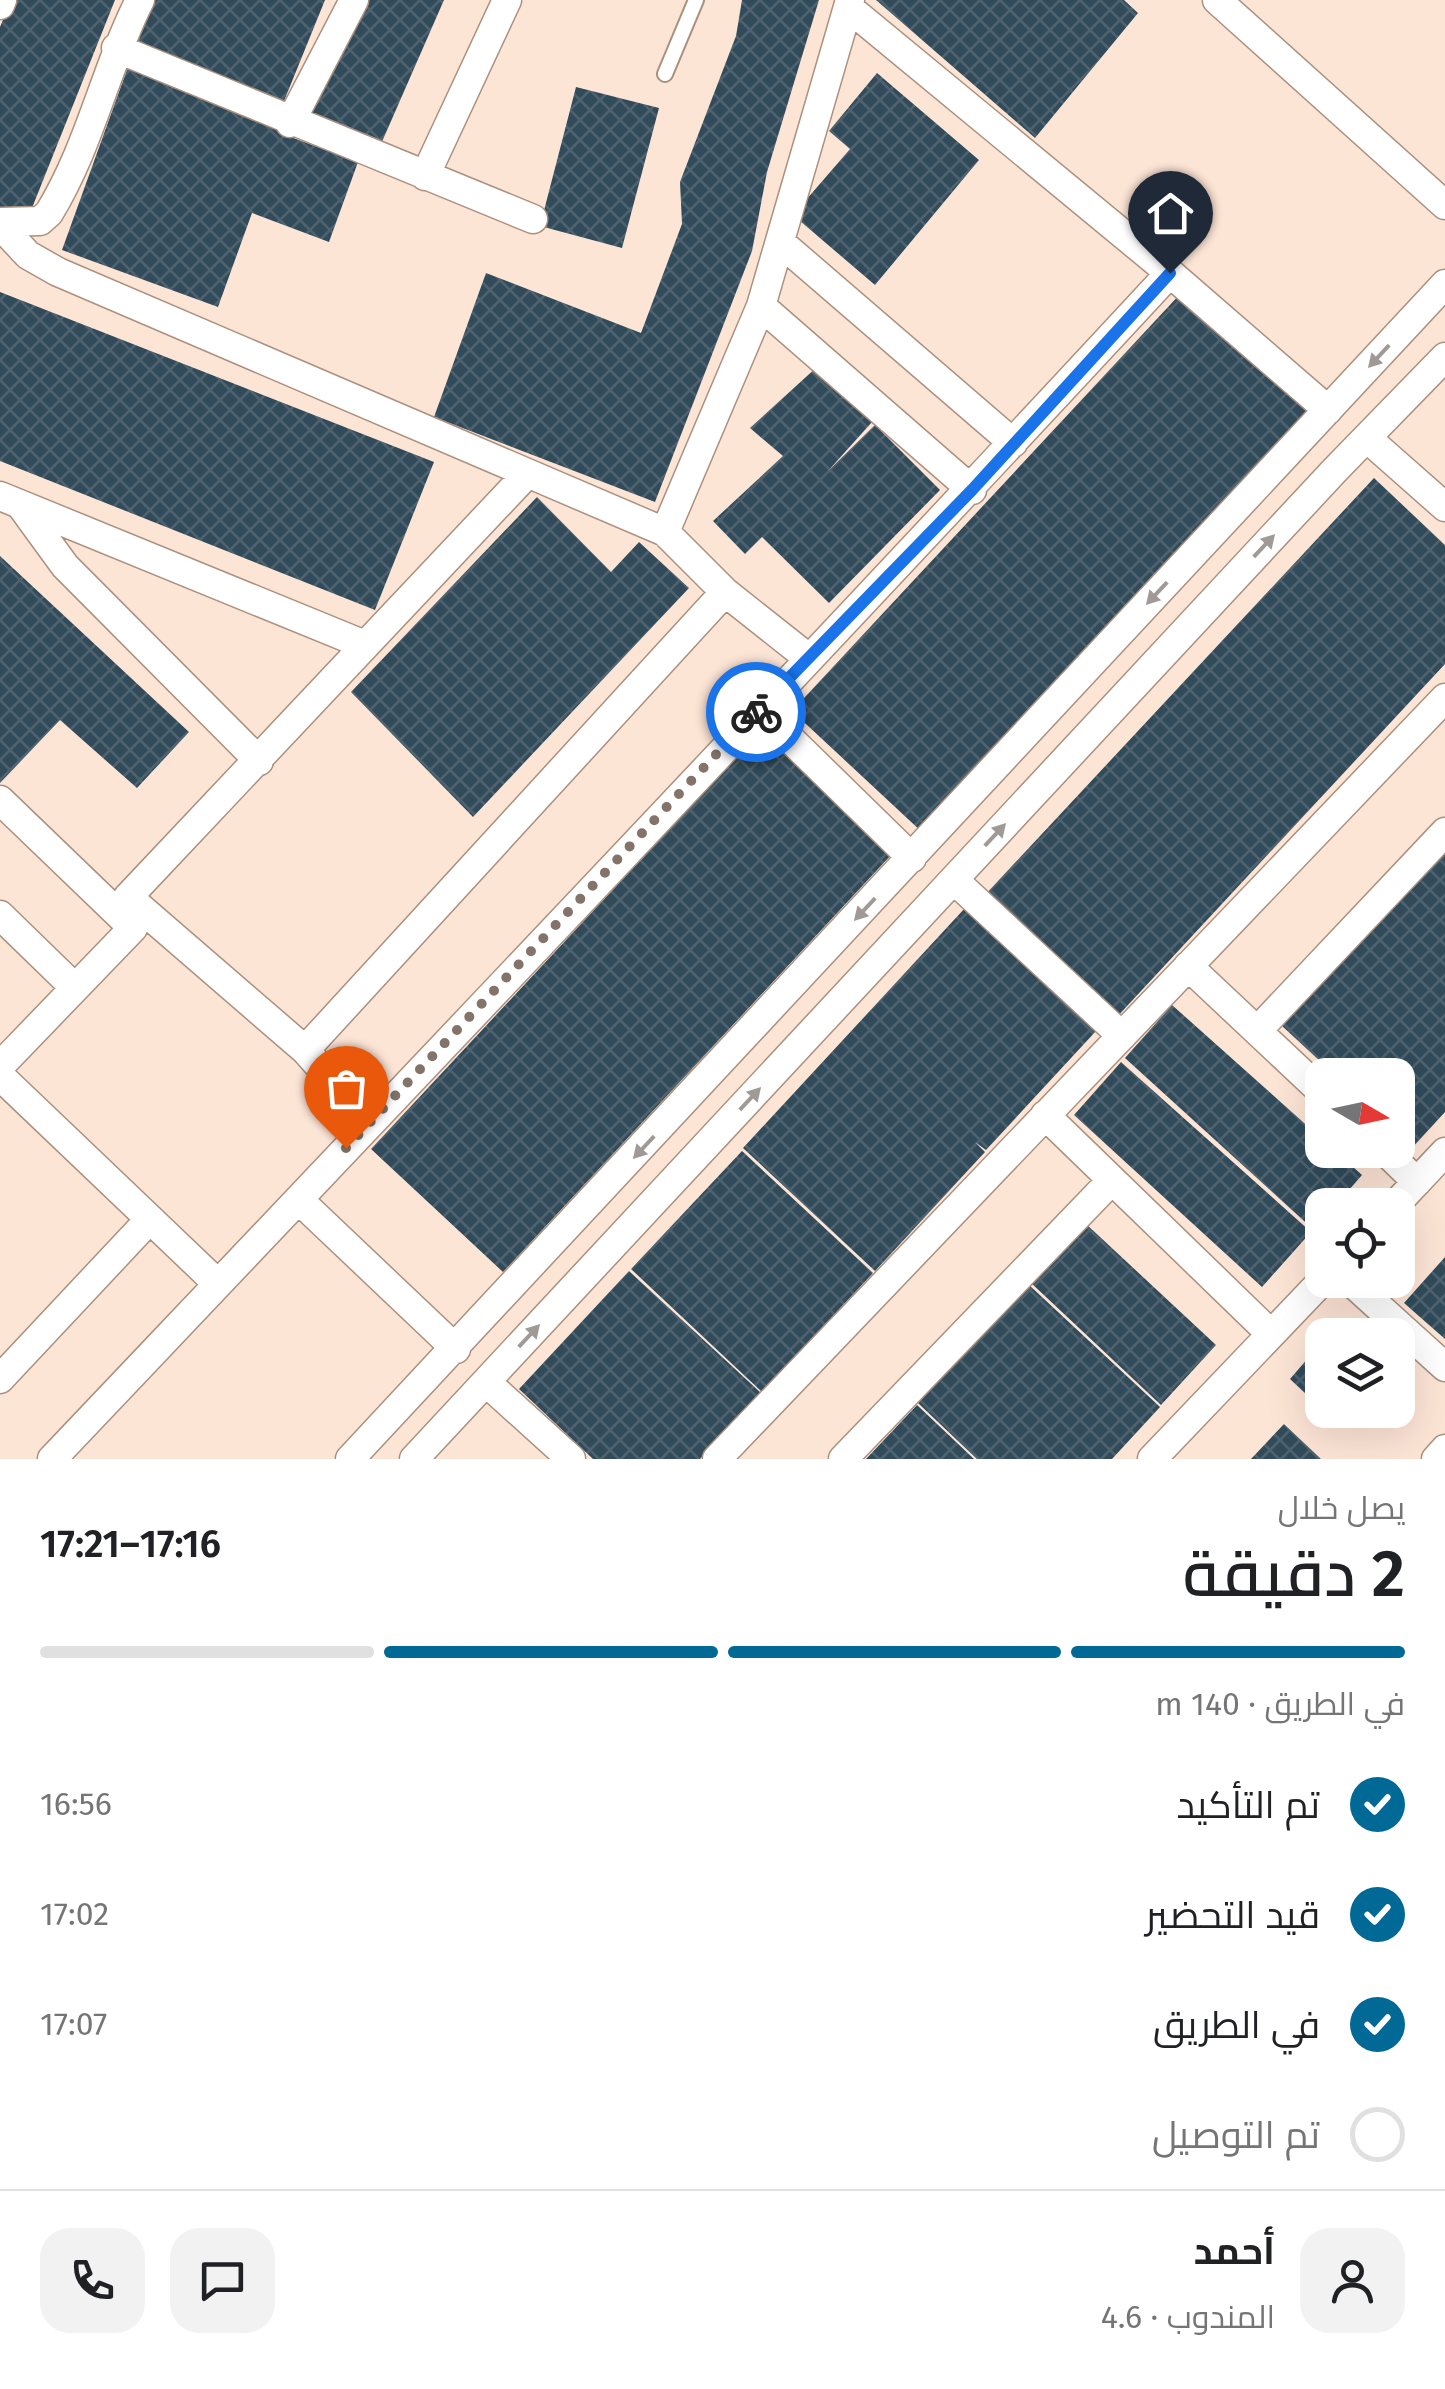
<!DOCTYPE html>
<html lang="ar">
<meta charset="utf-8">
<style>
body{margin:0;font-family:"Fira Sans",Cairo,sans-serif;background:#f2f2f2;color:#202124;direction:rtl;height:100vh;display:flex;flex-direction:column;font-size:38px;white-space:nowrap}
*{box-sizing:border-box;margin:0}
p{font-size:32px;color:#757577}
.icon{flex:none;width:55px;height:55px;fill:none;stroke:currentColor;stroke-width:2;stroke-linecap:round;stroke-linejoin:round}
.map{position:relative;height:1459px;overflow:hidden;direction:ltr}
.details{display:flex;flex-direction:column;background:#fff;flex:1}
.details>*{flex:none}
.needle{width:65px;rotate:99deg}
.fabs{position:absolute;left:1305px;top:1058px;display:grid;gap:20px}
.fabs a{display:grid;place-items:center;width:110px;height:110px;border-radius:20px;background:#fff;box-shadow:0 10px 40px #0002;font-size:50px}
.pin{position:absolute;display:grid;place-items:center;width:85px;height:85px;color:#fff;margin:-102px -42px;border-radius:50% 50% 50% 0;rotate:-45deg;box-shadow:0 0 10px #0007}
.pin .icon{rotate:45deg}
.courier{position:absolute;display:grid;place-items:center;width:100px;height:100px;margin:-50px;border:8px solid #1a73e8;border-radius:50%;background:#fff;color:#222;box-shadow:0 2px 12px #0007}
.head em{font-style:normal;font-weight:600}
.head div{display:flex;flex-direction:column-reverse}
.head{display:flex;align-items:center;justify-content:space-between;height:170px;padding:0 40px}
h1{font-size:65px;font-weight:600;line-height:75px}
.bar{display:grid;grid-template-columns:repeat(4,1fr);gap:15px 10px;align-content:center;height:120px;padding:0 40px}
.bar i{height:12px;border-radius:8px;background:#e0e0e0}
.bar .current{background:#006996}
.bar p{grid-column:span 4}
.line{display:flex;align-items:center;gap:25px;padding:0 40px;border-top:2px solid #e0e0e0}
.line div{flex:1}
.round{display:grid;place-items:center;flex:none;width:105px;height:105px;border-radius:30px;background:#f2f2f2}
ol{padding:0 40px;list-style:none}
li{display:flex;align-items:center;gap:30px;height:110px}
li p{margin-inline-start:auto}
li .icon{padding:10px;border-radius:50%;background:#006996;color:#fff;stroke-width:4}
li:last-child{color:#757577}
li i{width:55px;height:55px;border:5px solid #e0e0e0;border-radius:50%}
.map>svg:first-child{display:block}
.building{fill:url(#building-cross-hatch)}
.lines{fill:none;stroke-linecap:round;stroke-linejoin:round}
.service-casing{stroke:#ab907e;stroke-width:18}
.minor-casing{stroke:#ab907e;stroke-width:31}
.service{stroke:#fff;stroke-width:14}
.minor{stroke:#fff;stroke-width:28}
.oneway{fill:#a09a96}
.done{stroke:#837369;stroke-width:10;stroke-dasharray:0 18}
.route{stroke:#1a73e8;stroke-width:12}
</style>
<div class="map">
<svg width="1445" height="1459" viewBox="0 0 1445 1459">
<defs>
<pattern id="building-cross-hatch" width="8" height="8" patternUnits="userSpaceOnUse" patternTransform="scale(2.5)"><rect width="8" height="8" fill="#314b5b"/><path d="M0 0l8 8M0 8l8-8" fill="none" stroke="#4f636f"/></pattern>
</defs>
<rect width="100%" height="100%" fill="#fde5d6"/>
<path class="building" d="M11,0h104l-87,218 -28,-11v-180z
M154,0h171l-43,106 -148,-59z
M361,0h83l-63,144 -74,-30z
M742,0h77l-52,172 -15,79 -97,251 -221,-85 52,-144 155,60 41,-109 -2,-42 56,-146z
M876,0h248l14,13 -103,125z
M128,67l155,58 -3,8 78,29 -29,80 -77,-29 -34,94 -156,-57z
M877,73l102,87 -104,125 -82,-70 57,-66 -21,-18z
M576,87l83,21 -37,140 -82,-22z
M0,292l434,170 -59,148 -375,-149z
M1182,292l131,123 -390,418 -131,-122z
M818,366l54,56 -44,49 47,-46 65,65 -111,113 -67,-66 -17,17 -32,-33 70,-65 -33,-28z
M1374,478l71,67v119l-330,355 -131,-123z
M537,497l74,75 28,-30 50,46 -216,229 -122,-125z
M0,556l189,176 -52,56 -77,-68 -60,63z
M761,731l131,123 -389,418 -132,-123z
M1445,850v262l-33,36 -14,-14v-59h-63l-54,-50z
M965,908l131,123 -110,119 -11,-8 10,10 -110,119 -132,-123z
M1172,1005l150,134v11h12l28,25 -26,30h-14v15l-8,10 -189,-172z
M1121,1062l190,170 -49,55 -188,-172z
M742,1151l131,122 -111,119 -131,-123z
M1085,1223l131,122 -55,60 -131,-123z
M1445,1257v82l-41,-36z
M629,1271l132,122 -61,66h-107l-74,-70z
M1028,1284l132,123 -48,52h-135l-59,-56z
M1322,1342v67l-32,-30z
M917,1405l57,54h-108z
M1324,1410h36l-16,18z
M1284,1424l37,35h-70z"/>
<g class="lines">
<defs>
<path id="service" d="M665,74l31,-74"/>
<path id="minor" d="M1217,0l228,205
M0,5l2,-5
M849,8l321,265 158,137
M116,48l417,171
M290,123l64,-123
M425,176l82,-176
M0,222l40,-1 9,-8c41,-67 56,-144 91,-213
M0,225l28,30 30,17 607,260 60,60 82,65
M780,242l233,201
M761,306l211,184
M1368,439l77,68
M0,496l365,149
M22,507l43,59 194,195
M665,532l96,-226 89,-306
M778,727l134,131
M0,800l133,128
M954,880l168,156
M128,897l177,153 64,72
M0,915l75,73
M1188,966l134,126
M1257,1031l188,-199
M305,1050l420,-458
M0,1066l133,-138 -5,-31 398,-422
M0,1076l218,208
M1045,1115l226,219
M1384,1150l33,32
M299,1200l157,149
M1395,1205l50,-53
M1349,1280l96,87
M0,1379l150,-160
M486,1382l85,77
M52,1459c374,-394 749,-788 1118,-1186
M350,1459l1095,-1175
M414,1459l921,-989 110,-113
M717,1459l728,-761
M843,1459l269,-279
M1152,1459l171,-179
M1436,1459l9,-10"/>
</defs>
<use href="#service" class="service-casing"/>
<use href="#minor" class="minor-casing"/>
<use href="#service" class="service"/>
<use href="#minor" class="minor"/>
</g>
<defs><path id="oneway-solid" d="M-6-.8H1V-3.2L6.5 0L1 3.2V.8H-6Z" transform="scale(2.5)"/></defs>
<g class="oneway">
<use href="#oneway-solid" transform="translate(1379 356) rotate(133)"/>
<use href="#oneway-solid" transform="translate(1264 546) rotate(-47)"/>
<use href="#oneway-solid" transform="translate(1157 593) rotate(133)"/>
<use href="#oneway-solid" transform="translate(995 835) rotate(-47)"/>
<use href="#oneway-solid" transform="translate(865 909) rotate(133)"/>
<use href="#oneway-solid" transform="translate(750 1099) rotate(-47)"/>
<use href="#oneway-solid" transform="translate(644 1147) rotate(133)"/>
<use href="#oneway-solid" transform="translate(529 1336) rotate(-47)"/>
</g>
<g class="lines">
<path class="done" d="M346,1148l410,-436"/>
<path class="route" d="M756,712l216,-222 198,-217"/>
</g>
</svg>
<div class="fabs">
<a><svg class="needle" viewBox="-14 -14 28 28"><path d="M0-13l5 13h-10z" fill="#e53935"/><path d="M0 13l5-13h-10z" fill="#757577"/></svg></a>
<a><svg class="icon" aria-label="locate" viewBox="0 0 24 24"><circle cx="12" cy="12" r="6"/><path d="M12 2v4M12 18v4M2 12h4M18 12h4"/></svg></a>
<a><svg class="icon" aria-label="layers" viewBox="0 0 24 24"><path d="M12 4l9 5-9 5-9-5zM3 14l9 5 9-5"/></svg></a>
</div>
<div class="pin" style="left:346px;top:1148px;background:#ea580c"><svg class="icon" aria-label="bag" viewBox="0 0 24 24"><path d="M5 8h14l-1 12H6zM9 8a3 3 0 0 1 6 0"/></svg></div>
<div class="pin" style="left:1170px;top:273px;background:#1f2937"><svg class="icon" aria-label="home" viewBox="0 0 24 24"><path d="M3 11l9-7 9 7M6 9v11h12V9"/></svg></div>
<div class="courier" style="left:756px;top:712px"><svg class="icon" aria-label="bike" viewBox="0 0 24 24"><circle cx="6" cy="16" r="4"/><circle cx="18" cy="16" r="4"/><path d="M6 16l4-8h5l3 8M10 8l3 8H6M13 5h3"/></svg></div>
</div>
<section class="details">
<div class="head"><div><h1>2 دقيقة</h1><p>يصل خلال</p></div><em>17:16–17:21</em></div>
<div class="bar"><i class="current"></i><i class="current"></i><i class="current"></i><i></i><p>في الطريق · 140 m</p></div>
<ol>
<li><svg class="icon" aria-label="check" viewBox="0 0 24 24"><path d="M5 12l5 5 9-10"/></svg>تم التأكيد<p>16:56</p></li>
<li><svg class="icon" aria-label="check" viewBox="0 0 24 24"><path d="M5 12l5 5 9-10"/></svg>قيد التحضير<p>17:02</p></li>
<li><svg class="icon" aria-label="check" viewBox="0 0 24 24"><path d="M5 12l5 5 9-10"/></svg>في الطريق<p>17:07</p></li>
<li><i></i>تم التوصيل</li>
</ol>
<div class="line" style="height:180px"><a class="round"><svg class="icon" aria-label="person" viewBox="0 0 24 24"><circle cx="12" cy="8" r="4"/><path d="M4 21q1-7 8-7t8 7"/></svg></a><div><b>أحمد</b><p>المندوب · 4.6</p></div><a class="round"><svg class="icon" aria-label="chat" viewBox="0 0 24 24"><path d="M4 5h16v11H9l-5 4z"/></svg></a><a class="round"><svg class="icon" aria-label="phone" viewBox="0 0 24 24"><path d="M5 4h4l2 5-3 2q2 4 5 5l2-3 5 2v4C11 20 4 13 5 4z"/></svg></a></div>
</section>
